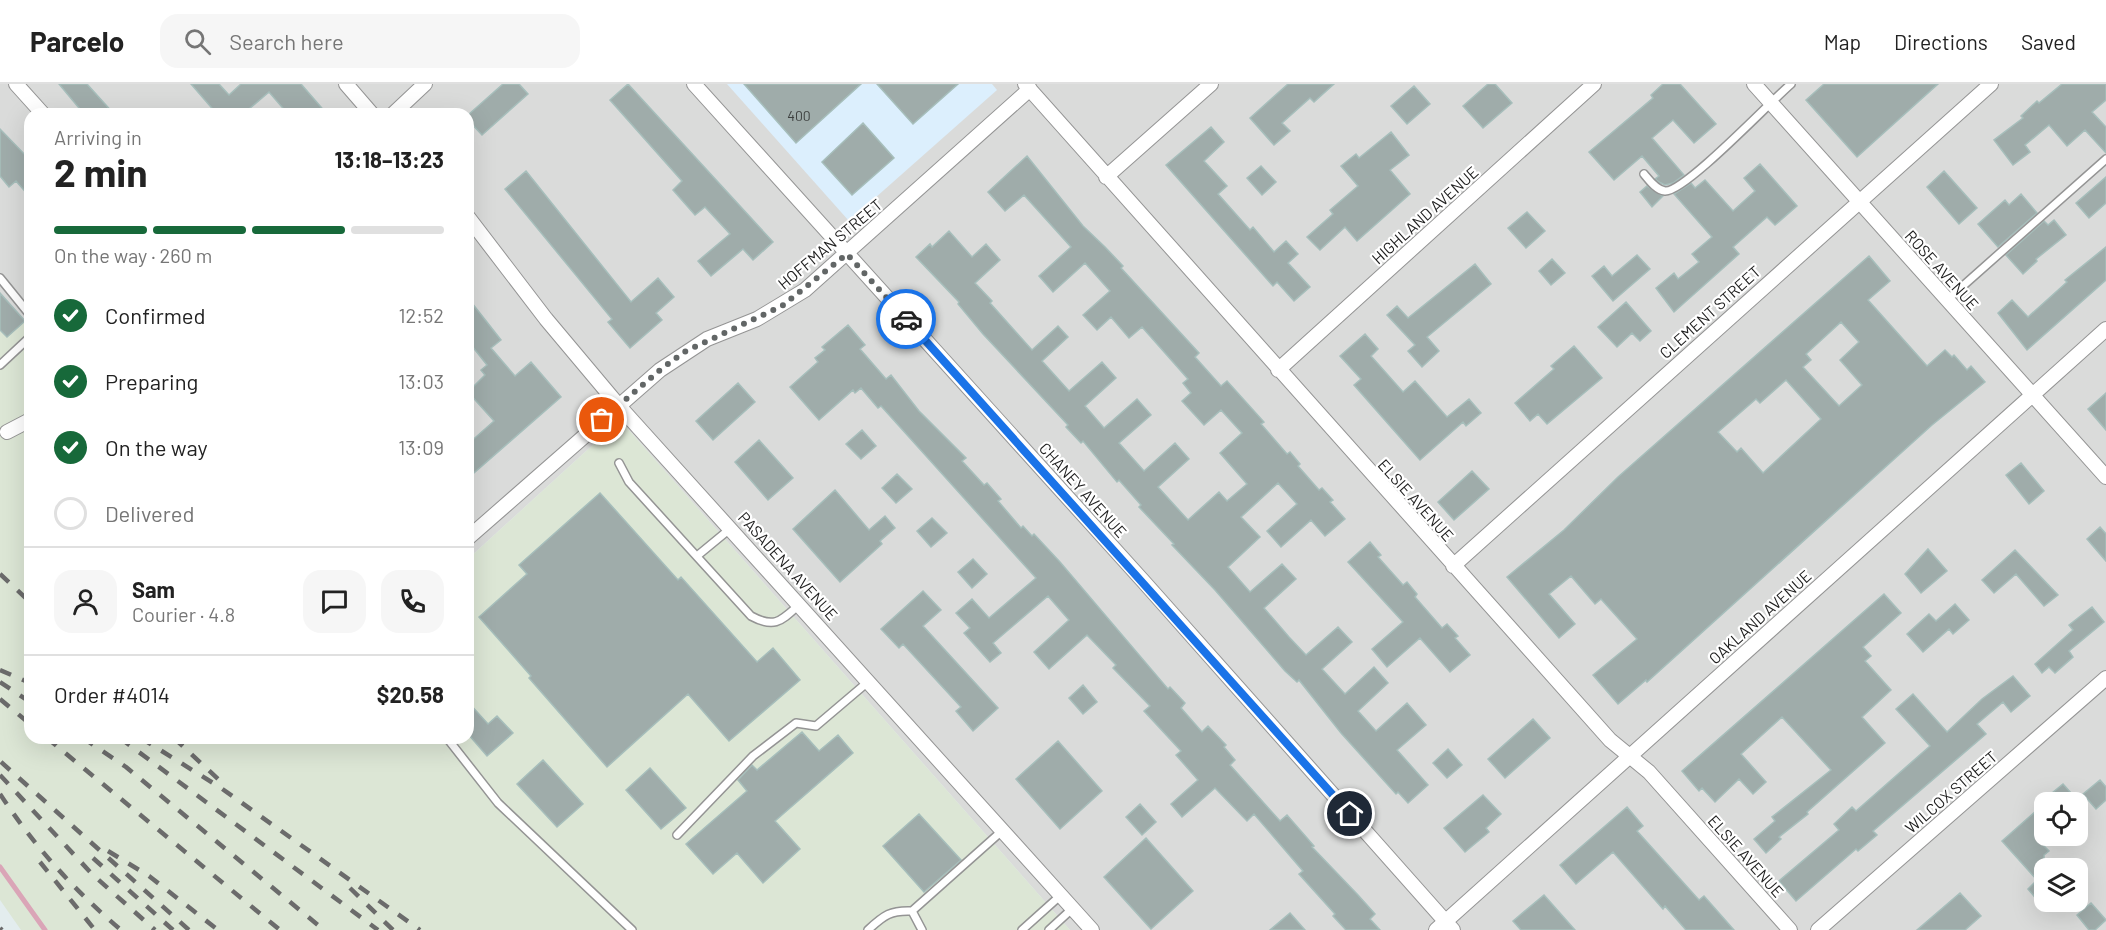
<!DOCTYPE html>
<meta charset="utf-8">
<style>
body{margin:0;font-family:Barlow,sans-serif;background:#f6f6f6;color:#222;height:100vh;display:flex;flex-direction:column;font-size:22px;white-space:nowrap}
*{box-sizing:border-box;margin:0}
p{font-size:20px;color:#767676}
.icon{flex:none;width:33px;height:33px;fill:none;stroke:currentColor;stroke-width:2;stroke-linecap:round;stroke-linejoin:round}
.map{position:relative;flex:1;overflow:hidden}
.panel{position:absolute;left:24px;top:24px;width:450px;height:636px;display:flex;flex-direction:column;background:#fff;border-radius:18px;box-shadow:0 6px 24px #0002}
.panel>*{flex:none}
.tools{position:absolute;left:2034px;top:708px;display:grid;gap:12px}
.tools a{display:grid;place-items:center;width:54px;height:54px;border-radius:12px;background:#fff;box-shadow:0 6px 24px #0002;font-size:30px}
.pin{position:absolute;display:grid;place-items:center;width:51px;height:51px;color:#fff;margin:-26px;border:3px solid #fff;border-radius:50%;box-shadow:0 2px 6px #0007}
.courier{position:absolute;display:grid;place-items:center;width:60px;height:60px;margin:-30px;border:4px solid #1a73e8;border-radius:50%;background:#fff;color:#222;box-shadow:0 2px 8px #0007}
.summary em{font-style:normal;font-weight:700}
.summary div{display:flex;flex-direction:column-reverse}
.summary{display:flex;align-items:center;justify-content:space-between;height:102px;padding:0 30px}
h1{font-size:39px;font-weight:700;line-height:45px}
.bar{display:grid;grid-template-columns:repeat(4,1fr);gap:9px 6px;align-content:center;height:72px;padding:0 30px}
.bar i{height:8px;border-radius:4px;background:#e0e0e0}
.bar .selected{background:#17693a}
.bar p{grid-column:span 4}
.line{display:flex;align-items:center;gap:15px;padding:0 30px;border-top:2px solid #e0e0e0}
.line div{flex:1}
.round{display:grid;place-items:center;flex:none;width:63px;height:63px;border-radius:18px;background:#f6f6f6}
ol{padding:0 30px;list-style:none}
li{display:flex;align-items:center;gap:18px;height:66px}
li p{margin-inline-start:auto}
li .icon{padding:6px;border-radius:50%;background:#17693a;color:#fff;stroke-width:4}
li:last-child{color:#767676}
li i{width:33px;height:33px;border:3px solid #e0e0e0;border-radius:50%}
header{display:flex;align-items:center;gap:36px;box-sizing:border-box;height:84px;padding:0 30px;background:#fff;border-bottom:2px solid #e0e0e0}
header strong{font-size:28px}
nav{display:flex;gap:33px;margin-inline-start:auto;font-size:21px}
.search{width:420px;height:54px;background:#f6f6f6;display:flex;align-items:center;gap:15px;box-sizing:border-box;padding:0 21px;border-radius:18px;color:#767676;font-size:22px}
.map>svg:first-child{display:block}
.residential{fill:#dadbda;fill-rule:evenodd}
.industrial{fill:#dce6d5}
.education{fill:#dceffd}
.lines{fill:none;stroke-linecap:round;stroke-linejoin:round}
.stream{stroke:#daa5b7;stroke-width:5}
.building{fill:#9facaa;stroke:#a6bebb;stroke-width:1.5;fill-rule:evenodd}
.lane-casing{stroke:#949494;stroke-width:10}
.street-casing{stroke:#949494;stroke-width:16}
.lane{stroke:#fff;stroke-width:7}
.street{stroke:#fff;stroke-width:14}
.rail{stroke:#6b6b6b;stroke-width:4.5;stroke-dasharray:12 12;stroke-linecap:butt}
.done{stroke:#626666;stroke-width:6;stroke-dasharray:0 10.8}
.route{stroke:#1a73e8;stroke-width:8}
.labels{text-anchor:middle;stroke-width:4.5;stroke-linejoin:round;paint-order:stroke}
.number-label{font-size:14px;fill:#3e4140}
.street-label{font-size:16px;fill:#1d1d1d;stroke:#fff}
</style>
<header>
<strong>Parcelo</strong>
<div class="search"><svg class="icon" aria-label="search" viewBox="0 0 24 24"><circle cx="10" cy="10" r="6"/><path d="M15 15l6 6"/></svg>Search here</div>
<nav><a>Map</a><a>Directions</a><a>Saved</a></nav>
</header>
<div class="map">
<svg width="2106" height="846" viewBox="0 0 2106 846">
<rect width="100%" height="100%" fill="#e3edee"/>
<path class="residential" d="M0,0h2106v846h-1036l-450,-510 -152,139v-445h-438v213l-30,-33zM2044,718h34v34h-34zM2044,784h34v34h-34z"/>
<path class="industrial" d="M0,210l30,33v411h438v-179l152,-139 450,510h-1049l-21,-30z"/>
<path class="education" d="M727,0h265l5,6 -148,131z"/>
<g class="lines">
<path class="stream" d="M0,783l45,63"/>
</g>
<path class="building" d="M59,0h28l27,30h-30z
M191,0h28l10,11 12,-11h60l26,30h-39l-19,-22 -26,22h-26z
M503,0h16l9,10 -46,41 -14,-15v-5z
M628,0l145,158 -20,18 -10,-11 -32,27 -13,-15 32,-27 -25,-27 -10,8 -22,-25 9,-9 -72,-81z
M744,0h117l-65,59z
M877,0h81l-45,40z
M1288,0h46l-20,18 -4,-4 -28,25 8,8 -16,14 -24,-27z
M1488,0h7l17,19 -29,25 -20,-22z
M1663,0h17l36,40 -22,19 -21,-23 -21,18 32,37 -11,8 -8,2 -6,-3 -4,-3 4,-3 -17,-20 -28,24 -25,-28 64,-54 -2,-3z
M1824,0h114l-81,73 -51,-57z
M2062,0h44v16l-14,12 14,15v26l-21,-23 -18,16 -18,-21 -24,20 5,7 -17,13 -19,-25 29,-22 -2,-2 16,-15 2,2z
M1414,2l16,18 -23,20 -16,-18z
M863,39l31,35 -42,37 -30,-33z
M1211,43l13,15 -20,19 23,25 -9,8 32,36 3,-3 21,25 12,-11 12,13 -10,9 22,24 -16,14 -17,-19 -4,4 -107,-121z
M0,45l30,31v37l-14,-16 -7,6 -9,-11z
M1391,48l18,23 -19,15 20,24 -53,47 -12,-14 -25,23 -13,-13 26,-23 -3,-4 28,-24 -17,-20 15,-12 3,4z
M1027,72l56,70 22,21 18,19 -2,2 78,85 -4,4 26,29 6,-5 37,41 -3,2 26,30 3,-2 10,12 -2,2 21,24 3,-2 11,12 -3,2 15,17 -20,17 -14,-16 -30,27 -14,-16 30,-27 -19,-21 -37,34 19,20 -32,30 22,25 32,-28 14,15 -32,29 25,29 17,18 32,-28 14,15 -30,27 23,25 29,-27 14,16 -30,28 18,20 31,-28 19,22 -29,25 31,35 -20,18 -10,-11 -2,2 -55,-61 -42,-53 -2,2 -12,-11 -70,-81 -43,-45 2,-1 -35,-37 2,-2 -22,-25 -2,2 -34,-41 -2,2 -15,-16 2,-2 -85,-91 -25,-30 1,-2 -43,-45 14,-13 2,3 17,-16 23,26 14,-13 14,16 -25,23 17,18 -2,2 42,47 26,-24 10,11 -26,24 27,30 33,-29 14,16 -31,28 19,22 33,-29 14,16 -32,28 25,28 31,-28 14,16 -31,28 30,33 31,-28 8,9 20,-17 -27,-31 22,-20 -21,-23 -17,15 -22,-24 9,-8 -8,-10 5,-4 -46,-52 -13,11 -18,-21 -14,13 -14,-15 27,-24 -25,-28 -32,29 -14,-16 32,-29 -47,-52 -19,16 -17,-19z
M1760,80l37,42 -22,19 -8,-8 -34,30 6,7 -65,58 -18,-24 18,-15 4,6 21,-17 -7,-8 20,-17 -38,-43 17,-11 4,5 10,-8 28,31 22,-20 -11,-13z
M1261,82l15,16 -14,13 -15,-17z
M526,87l105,131 27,-24 16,19 -18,16 6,7 -32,28 -22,-26 4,-3 -107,-130z
M1944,87l33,37 -18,16 -32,-37z
M2106,93v26l-17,15 -13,-15z
M1647,102l16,10 -11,11 -12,-15z
M2021,110l16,19 -39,34 -20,-23 27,-24 4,5z
M1527,128l18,19 -19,17 -18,-20z
M2054,136l12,15 -30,24 1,2 -14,13 -17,-19 38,-34 4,4z
M2106,163v33l-79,70 -29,-37 14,-13 16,17 39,-35 -2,-2z
M1637,171l13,14 -37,32 -21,-25 12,-10 8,10z
M1869,172l21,25 -22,19 59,66 18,-16 7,7 2,-2 13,15 4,-4 14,16 -53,43 -285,257 -1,-2 -28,24 -25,-29 44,-36 -36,-40 -6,5 -24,-28 -22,18 26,30 -16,14 -52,-61 57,-47 54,-53zM1841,238l18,20 -19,18 22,25 -23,21 -36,-39 8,-7 -5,-6zM1786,296l35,39 -58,54 -22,-25 -4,4 -19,-20 38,-33 4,4z
M1552,175l13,14 -14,12 -12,-14z
M1475,180l16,20 -64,53 12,14 -17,16 -14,-16 7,-6 -28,-30 10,-9 11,12z
M0,209l25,28 -18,16 -7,-7z
M468,214l33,42 -10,8 24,28 16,-14 30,35 -93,81v-34l26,-23 -26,-29 17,-17 -4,-5 6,-5 -19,-24z
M1626,218l25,29 -11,10 -8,-8 -15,14 -19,-20z
M848,241l17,20 -5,4 26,30 5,-4 28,36 47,47 -4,3 22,24 3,-2 14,16 -3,2 23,27 2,-2 9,10 2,-2 26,28 108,127 2,-2 15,16 -4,5 21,24 6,-6 18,19 -2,2 11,13 -5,5 50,56 7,-6 27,31 -2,1 46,48 17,19 -5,5 10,11h-34l-13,-14 2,-2 -36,-40 4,-3 -49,-57 -7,7 -32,-33 -33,29 -11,-13 27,-24 -22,-25 5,-4 -37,-40 6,-5 -37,-38 3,-3 -29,-30 -38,34 -15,-17 35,-32 -21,-24 -55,47 8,10 -11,9 -26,-29 6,-5 -14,-15 16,-14 17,19 47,-40 -155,-172 -3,2 -17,-20 -6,5 -2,-3 -34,30 -29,-33 28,-25 -3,-4 10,-8 -3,-3z
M1365,250l13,15 -7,7 32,36 12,-11 32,36 22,-18 12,14 -15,13 -3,-4 -43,38 -66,-75 7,-6 -21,-23z
M1574,262l28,32 -55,46 -9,-10 -8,7 -15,-18 39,-34 -3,-3z
M738,299l17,19 -42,38 -17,-19z
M2106,309v37l-18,-21z
M862,346l14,16 -15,13 -15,-15z
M759,356l34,38 -25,22 -33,-38z
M2021,379l23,28 -15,13 -23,-29z
M1472,387l17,18 -35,31 -16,-18z
M897,390l15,15 -16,14 -14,-15z
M835,406l34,40 16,-14 10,12 -15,13 2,3 -42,38 -47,-53z
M600,409l78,87 3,-3 76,85 16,-14 27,32 -71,61 -41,-47 -81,73 -78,-89 2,-2 -52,-59 48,-43 -8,-9z
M932,434l15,15 -16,14 -14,-16z
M2100,443l6,7v27l-19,-22z
M1370,458l11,13 -3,2 25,28 4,-3 10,12 -2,3 27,31 5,-4 11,12 -3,2 15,17 -20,17 -30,-34 -33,29 -15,-18 31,-27 -55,-60z
M1928,465l19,22 -26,22 -16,-19z
M2015,466l43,45 -14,11 -28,-32 -22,19 -12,-13z
M973,475l14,15 -15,14 -14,-16z
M923,507l18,19 -18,16 75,82 -25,23 -17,-20 5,-4 -58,-63 -4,4 -18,-19z
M1884,510l17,19 -38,34 8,9 -6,5 26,29 -29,27 23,26 -78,69 1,2 -29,23 2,2 -15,14 -12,-14 21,-18 -3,-4 59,-47 -49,-53 -41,37 25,28 -13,12 -14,-15 -24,23 -13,-14 -3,3 -17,-20z
M1955,520l14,16 -16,14 -4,-5 -26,23 -16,-18 22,-20 7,7z
M2092,523l12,15 -35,29 4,6 -18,16 -6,-6 -7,6 -7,-9 38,-34 -4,-5z
M2013,592l17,20 -19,16 -8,-10 -26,22 9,10 -113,97 4,4 -19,16 -2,-2 -60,52 -17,-20 60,-51 -5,-6 18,-17 4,4 74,-65 -34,-37 17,-15 34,38 35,-33z
M1083,601l14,17 -14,12 -14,-16z
M468,618l20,22 9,-8 16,17 -26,23 -19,-22z
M1533,635l17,19 -45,40 -17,-19z
M802,648l17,19 19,-16 15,18 -78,68 25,28 -37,34 -26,-30 -24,21 -27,-30 61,-53 -9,-11 14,-15 5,5z
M1058,657l44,50 -42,38 -44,-50z
M1448,665l14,16 -15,13 -14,-15z
M543,676l40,44 -26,23 -40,-43z
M650,684l36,40 -25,21 -35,-39z
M2100,696l6,7v13l-10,9 -13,-15z
M2063,700l16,18h-38z
M1483,711l18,19 -15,14 3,4 -24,20 -21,-24z
M1140,720l16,18 -14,13 -16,-18z
M2044,720v42l5,5 -5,4v53l-16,-19 9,-9 -35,-39z
M1627,723l16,19 -6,5 62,69 5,-4 30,34h-48l-21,-24 -2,3 -50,-57 -37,32 -16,-19z
M919,730l42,46 -37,32 -41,-46z
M1146,754l47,53 -42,38 -47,-52z
M1960,809l21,23 -16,14h-48z
M1544,811l31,35h-54l-8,-9z
M2091,819l15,17 -11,10h-6l-12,-15z
M1290,829l15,17h-35z"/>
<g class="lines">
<defs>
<path id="lane" d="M1644,90c5,6 12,16 21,17 19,2 106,-90 126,-107
M0,194l30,37
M1947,216l159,-141
M0,281l30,-28
M619,379l10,19 122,134c24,13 30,5 49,-12
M697,472l34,-28
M447,654l51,65 134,127
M677,751l76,-79 43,-33 20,3 53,-45
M912,827l10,19
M868,846c16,-15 23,-20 44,-19l91,-81
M1022,846l39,-35
M1049,846l24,-22"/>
<path id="street" d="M16,0l27,30
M346,0l26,30
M694,0l450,498 309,348
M1025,0l585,656 39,32 141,158
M1754,0l352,393
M393,30l32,-30
M1106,93l105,-93
M468,133l78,102 73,87 473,524
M1278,286l316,-286
M7,348l23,-12
M468,454l192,-168 47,-31 50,-20 48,-29 225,-201
M1453,482l538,-482
M1436,846l670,-601
M1818,846l288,-252"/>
</defs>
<use href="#lane" class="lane-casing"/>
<use href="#street" class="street-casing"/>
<use href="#lane" class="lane"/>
<use href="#street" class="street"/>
<path class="rail" d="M0,490l30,28
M0,586l30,13
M0,598l30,20
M0,615l30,25
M47,654l233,192
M83,654l43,29 198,163
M120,654l258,192
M141,654l80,50 199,142
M174,654l44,41
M1,678l188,168
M0,691l92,99 63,56
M0,710c34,52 74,96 121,136
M108,767l41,25 69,54
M93,774l80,72
M40,778l55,68
M350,804l43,42
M0,844l2,2"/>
</g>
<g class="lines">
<path class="done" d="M602,336l58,-50 24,-18 98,-46 65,-52 59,65"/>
<path class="route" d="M906,235l444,495"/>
</g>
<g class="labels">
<g class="number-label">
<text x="799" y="37">400</text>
</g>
<g class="street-label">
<text transform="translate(1425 131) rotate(-42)" y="6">HIGHLAND AVENUE</text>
<text transform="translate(830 160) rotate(-40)" y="6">HOFFMAN STREET</text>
<text transform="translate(1942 186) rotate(48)" y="6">ROSE AVENUE</text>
<text transform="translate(1710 228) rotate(-42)" y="6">CLEMENT STREET</text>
<text transform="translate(1083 406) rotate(48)" y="6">CHANEY AVENUE</text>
<text transform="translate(1416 416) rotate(48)" y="6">ELSIE AVENUE</text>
<text transform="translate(788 482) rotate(48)" y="6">PASADENA AVENUE</text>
<text transform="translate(1760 533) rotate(-42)" y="6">OAKLAND AVENUE</text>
<text transform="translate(1951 708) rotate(-41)" y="6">WILCOX STREET</text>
<text transform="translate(1746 772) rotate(48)" y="6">ELSIE AVENUE</text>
</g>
</g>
</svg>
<div class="tools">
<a><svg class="icon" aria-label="locate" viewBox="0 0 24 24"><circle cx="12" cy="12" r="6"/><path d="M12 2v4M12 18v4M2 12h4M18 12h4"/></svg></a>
<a><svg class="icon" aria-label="layers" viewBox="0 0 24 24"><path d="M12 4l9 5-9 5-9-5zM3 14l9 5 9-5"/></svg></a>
</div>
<div class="pin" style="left:602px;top:336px;background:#ea580c"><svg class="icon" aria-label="bag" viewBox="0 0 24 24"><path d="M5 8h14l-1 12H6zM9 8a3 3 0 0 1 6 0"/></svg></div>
<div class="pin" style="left:1350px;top:730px;background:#1f2937"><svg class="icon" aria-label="home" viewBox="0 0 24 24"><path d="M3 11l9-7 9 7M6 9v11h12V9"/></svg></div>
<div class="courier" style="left:906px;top:235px"><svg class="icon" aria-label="car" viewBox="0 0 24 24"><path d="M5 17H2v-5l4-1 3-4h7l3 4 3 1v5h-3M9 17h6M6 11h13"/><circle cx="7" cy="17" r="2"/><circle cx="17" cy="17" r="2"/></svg></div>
<section class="panel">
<div class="summary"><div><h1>2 min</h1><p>Arriving in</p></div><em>13:18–13:23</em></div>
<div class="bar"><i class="selected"></i><i class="selected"></i><i class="selected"></i><i></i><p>On the way · 260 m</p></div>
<ol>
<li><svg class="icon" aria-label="check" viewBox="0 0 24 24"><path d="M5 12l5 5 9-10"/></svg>Confirmed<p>12:52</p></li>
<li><svg class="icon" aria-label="check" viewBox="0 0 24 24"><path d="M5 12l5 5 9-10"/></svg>Preparing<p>13:03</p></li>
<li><svg class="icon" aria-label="check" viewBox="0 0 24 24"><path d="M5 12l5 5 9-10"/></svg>On the way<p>13:09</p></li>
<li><i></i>Delivered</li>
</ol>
<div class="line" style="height:108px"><a class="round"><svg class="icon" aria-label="person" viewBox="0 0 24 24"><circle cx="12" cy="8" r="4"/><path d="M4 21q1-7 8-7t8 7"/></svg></a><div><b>Sam</b><p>Courier · 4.8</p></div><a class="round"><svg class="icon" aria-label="chat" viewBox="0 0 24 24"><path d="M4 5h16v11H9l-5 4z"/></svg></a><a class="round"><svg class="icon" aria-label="phone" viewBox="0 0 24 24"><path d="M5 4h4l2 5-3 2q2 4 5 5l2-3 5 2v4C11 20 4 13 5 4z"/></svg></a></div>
<div class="line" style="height:78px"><div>Order #4014</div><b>$20.58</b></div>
</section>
</div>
